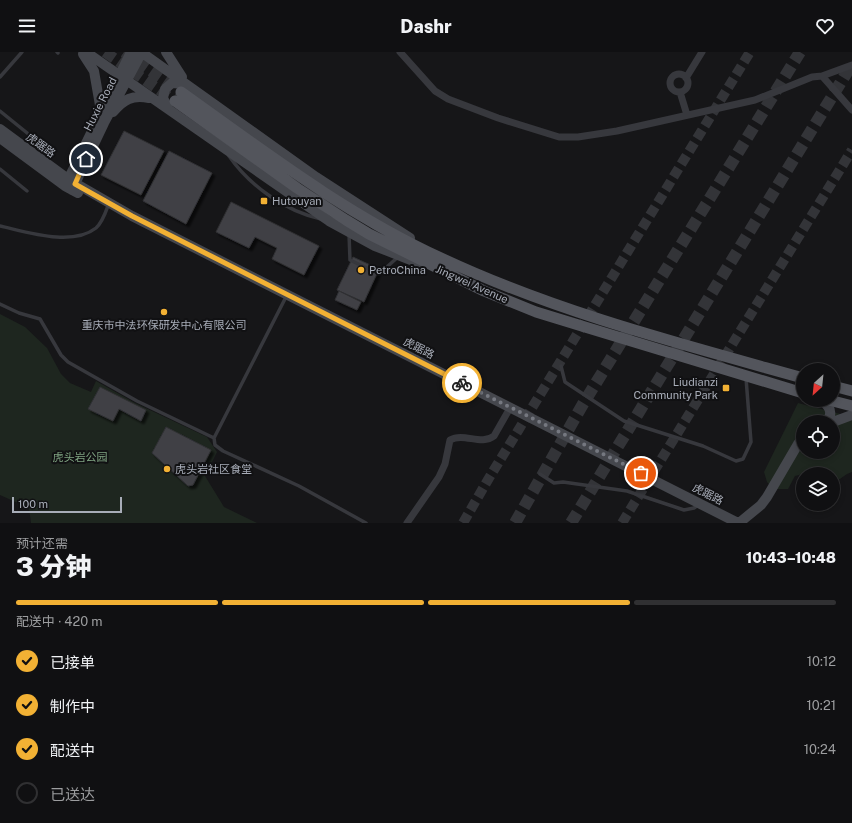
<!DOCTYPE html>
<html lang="zh">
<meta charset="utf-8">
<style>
body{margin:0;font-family:"Public Sans","Noto Sans SC",sans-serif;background:#1e1e20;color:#f1f3f6;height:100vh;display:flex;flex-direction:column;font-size:15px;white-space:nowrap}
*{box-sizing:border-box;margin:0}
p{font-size:13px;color:#9c9d9f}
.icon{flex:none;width:22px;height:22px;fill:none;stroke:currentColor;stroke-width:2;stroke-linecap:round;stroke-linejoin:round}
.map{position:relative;height:471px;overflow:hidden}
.drawer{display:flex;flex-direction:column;background:#101012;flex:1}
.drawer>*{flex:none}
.needle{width:26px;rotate:207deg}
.fabs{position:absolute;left:796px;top:311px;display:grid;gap:8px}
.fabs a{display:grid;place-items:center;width:44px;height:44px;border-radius:50%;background:#101012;box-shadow:0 2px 6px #0003,0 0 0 1px #303032;font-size:20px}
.scale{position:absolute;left:12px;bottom:10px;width:110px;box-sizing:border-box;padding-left:4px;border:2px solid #a8adb8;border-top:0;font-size:11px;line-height:14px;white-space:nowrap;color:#a8adb8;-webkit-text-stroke:3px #111113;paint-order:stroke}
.pin{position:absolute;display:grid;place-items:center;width:34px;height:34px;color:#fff;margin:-17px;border:2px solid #fff;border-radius:50%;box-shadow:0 1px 4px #0007}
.courier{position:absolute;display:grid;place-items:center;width:40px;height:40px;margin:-20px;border:3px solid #f2b134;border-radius:50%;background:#fff;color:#222;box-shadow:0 1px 5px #0007}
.head em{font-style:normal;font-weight:800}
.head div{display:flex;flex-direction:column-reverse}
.head{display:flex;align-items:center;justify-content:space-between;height:68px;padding:0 16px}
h1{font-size:26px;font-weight:800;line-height:30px}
.bar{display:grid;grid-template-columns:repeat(4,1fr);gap:6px 4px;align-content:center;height:48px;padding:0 16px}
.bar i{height:5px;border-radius:3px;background:#303032}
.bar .selected{background:#f2b134}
.bar p{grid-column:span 4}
ol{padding:0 16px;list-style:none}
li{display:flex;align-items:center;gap:12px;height:44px}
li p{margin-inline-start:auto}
li .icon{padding:4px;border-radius:50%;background:#f2b134;color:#111;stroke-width:4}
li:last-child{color:#9c9d9f}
li i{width:22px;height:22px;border:2px solid #303032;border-radius:50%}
header{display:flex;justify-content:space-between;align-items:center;height:52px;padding:0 16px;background:#101012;font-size:18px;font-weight:800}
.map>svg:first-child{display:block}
.green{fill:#1e261f;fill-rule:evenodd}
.building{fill:#404145;stroke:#303034;filter:url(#shadow)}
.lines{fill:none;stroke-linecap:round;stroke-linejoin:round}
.secondary-tunnel{stroke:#333438;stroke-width:10;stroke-dasharray:10 5;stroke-linecap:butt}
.primary-tunnel{stroke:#333438;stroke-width:11;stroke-dasharray:11 5.5;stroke-linecap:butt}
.highway-tunnel{stroke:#333438;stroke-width:12;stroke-dasharray:12 6;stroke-linecap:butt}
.lane{stroke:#37383d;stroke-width:3.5}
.street{stroke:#37383d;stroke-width:7}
.secondary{stroke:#45474d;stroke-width:10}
.primary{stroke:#53555c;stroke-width:11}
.done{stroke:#757880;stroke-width:4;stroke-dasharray:0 7.2}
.route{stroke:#f2b134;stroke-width:5}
.poi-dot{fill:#f2b134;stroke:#111113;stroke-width:1.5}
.labels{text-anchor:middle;stroke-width:4;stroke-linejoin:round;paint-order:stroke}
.street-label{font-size:11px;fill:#a8adb8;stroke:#111113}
.poi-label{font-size:11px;fill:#a8adb8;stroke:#111113;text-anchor:start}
.park-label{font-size:11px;fill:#7fa381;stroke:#111113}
</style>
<header><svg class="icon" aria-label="menu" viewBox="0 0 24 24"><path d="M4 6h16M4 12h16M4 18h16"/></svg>Dashr<svg class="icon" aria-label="heart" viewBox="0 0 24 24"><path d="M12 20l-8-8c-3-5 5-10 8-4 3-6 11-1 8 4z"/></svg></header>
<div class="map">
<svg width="852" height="471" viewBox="0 0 852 471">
<defs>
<filter id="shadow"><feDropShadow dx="3" dy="3" stdDeviation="1" flood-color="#0009"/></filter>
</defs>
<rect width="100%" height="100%" fill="#161618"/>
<path class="green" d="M0,262l25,13 22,21 14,26 9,9 21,9 5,-11 39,22 72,34 10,15 -12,24 19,31 33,16h-226l-2,-15 -29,-13z
M798,351l54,14v55l-5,2 -13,9 -1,-9h-30l-8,2 -7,13h-15l-6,-7 -3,-10zM803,370h30v30h-30z"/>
<path class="building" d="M124,79l40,20 -23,44 -40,-20z
M169,99l43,22 -26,51 -43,-23z
M231,150l88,44 -15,29 -32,-16 5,-11 -22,-11 -6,11 -33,-16z
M353,205l26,12 -15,33 -27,-12z
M339,239l22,11 -4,8 -22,-10z
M100,335l46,23 -5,11 -22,-12 -6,12 -25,-12z
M166,375l45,23 -18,35 -5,1 -36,-33z"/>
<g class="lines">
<path class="secondary-tunnel" d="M463,471l26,-45 261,-426
M622,471l230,-373"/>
<path class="primary-tunnel" d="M105,0l70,49
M124,0l57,40"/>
<path class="highway-tunnel" d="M515,471l68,-119 217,-352
M571,471l281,-459"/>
<path class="lane" d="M57,0l1,1
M0,25l22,-25
M0,59l42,34
M229,104c21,30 56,55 92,63
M0,117l27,22
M0,174c27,6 72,21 96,2 7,-6 10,-17 13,-25
M349,182l1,26 29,14 19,-17
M287,243l-73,143 1,7 8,6 76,35 67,37
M0,252l19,9 21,6 21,36 7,7 69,39 77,37
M561,314l4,16 59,39 79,25 33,15 7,-2 8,-17 -5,-64
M540,422l14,9 9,-1 64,9 57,19 10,-2 4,-3"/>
<path class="street" d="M400,0l35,39 13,8 50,19 61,19h19l39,-6 138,-31 57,-23 10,-1 30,34
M670 31a9 9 0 1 1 18 0a9 9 0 1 1-18 0Z
M822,24l30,-11
M686,26l16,-26
M680,40l7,23
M407,471l32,-46 6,-13 5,-24c14,-8 31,6 44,-4l16,-28"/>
<path class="secondary" d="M86,0l243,169 46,25 46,18
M141,0l175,125 94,61
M166,0l16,25
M83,2l11,17 7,40
M168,56l-5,-10 2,-9 7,-6 12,1
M113,60c11,-13 19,-17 36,-14
M0,77l68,50 64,37 606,307
M0,86l65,48 13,7
M66,132l65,-132
M72,138l32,-67 38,-71
M821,348c9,6 12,13 6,22
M833,370l19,-7
M739,471l22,-18 6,-8 31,-53 5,-6"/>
<path class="primary" d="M181,40c84,60 166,123 260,166 115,54 240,86 362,120
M175,49l122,87 49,32 23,14 115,57 52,21 49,15 218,66
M833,334l19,5
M829,348l23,6"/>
</g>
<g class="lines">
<path class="done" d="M462,331l179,90"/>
<path class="route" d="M86,107l-11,25 57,32 330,167"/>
</g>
<g class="poi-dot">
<rect x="260" y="145" width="8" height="8" rx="2"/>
<circle cx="361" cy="218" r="4"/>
<circle cx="164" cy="260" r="4"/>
<rect x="722" y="332" width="8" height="8" rx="2"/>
<circle cx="167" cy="417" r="4"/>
</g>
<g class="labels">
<g class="street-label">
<text transform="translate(100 52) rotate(-63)" y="4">Huxie Road</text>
<text transform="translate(41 93) rotate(36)" y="4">虎踞路</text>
<text transform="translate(472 232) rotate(24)" y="4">Jingwei Avenue</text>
<text transform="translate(419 296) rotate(27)" y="4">虎踞路</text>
<text transform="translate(708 442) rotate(27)" y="4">虎踞路</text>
</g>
<g class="poi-label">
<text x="272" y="153">Hutouyan</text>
<text x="369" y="222">PetroChina</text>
<text x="164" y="277" text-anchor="middle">重庆市中法环保研发中心有限公司</text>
<text x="718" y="334" text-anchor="end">Liudianzi<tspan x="718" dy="13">Community Park</tspan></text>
<text x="175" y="421">虎头岩社区食堂</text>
</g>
<g class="park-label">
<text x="80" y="409">虎头岩公园</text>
</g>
</g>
</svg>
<div class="fabs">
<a><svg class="needle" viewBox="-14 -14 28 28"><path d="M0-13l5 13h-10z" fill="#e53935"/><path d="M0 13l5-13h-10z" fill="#9c9d9f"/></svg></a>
<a><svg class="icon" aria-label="locate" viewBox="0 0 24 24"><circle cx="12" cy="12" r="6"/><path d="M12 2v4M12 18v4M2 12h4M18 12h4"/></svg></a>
<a><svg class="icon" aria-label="layers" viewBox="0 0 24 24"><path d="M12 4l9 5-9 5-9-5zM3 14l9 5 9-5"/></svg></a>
</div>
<div class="scale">100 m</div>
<div class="pin" style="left:641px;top:421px;background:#ea580c"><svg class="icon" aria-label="bag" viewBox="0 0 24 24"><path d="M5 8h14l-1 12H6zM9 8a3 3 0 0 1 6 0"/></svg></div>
<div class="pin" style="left:86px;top:107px;background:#1f2937"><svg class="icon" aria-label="home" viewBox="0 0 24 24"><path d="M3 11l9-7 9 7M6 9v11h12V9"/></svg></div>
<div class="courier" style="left:462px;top:331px"><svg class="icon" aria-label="bike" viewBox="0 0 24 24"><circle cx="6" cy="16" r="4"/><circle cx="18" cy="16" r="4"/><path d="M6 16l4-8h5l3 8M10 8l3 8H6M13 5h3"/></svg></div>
</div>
<section class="drawer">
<div class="head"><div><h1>3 分钟</h1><p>预计还需</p></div><em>10:43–10:48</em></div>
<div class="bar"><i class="selected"></i><i class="selected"></i><i class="selected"></i><i></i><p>配送中 · 420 m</p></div>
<ol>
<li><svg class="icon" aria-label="check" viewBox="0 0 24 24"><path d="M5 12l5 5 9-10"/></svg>已接单<p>10:12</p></li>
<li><svg class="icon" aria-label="check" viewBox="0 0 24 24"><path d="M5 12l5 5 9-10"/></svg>制作中<p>10:21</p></li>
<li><svg class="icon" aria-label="check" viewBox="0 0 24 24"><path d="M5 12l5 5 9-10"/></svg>配送中<p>10:24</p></li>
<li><i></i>已送达</li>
</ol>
</section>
